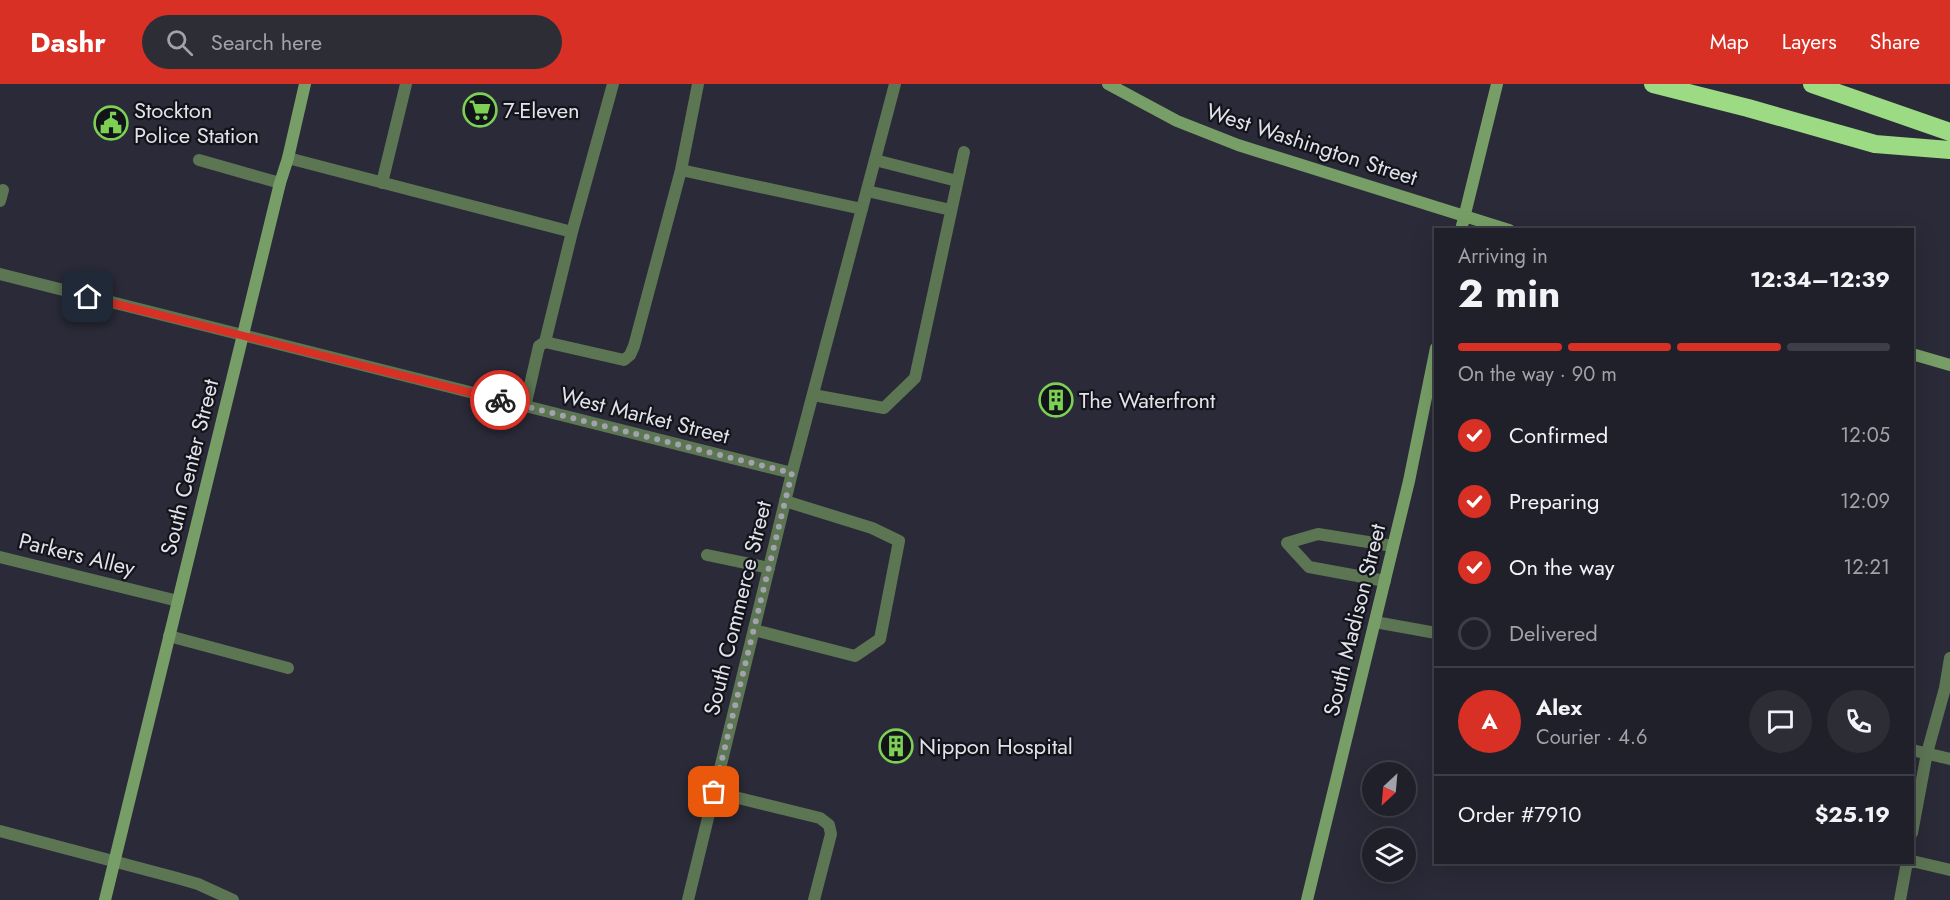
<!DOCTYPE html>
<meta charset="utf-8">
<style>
body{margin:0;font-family:Jost,sans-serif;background:#2d2d36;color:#f1f3f6;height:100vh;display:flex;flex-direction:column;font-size:22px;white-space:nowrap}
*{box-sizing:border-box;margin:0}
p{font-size:20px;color:#a2a3a8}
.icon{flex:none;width:33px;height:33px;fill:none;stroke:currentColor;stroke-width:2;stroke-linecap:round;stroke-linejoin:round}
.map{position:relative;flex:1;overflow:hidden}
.panel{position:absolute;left:1434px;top:144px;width:480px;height:636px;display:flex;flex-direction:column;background:#20202a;border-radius:0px;box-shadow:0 6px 24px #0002,0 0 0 2px #3d3e47}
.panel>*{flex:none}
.needle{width:39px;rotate:206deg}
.controls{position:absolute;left:1362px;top:678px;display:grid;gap:12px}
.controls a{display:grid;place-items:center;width:54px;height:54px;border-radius:50%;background:#20202a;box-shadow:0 6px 24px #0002,0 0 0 2px #3d3e47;font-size:30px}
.pin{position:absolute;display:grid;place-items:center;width:51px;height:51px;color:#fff;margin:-26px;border-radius:12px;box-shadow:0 3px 9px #0006}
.courier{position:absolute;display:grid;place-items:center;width:60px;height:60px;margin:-30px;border:4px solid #d93025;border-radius:50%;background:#fff;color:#222;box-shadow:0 2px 8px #0007}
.head em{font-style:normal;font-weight:700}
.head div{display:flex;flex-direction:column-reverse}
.head{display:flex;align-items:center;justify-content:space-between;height:102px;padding:0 24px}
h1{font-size:39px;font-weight:700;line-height:45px}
.bar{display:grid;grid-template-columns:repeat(4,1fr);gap:9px 6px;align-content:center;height:72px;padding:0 24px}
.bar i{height:8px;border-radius:4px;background:#3d3e47}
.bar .current{background:#d93025}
.bar p{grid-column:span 4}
.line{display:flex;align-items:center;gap:15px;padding:0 24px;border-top:2px solid #3d3e47}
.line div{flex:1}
.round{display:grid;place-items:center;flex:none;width:63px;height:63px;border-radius:32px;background:#2d2d36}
ol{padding:0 24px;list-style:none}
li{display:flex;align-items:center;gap:18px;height:66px}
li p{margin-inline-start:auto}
li .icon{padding:6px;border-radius:50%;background:#d93025;color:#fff;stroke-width:4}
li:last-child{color:#a2a3a8}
li i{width:33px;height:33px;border:3px solid #3d3e47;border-radius:50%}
header{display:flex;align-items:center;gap:36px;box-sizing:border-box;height:84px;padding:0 30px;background:#d93025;color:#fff}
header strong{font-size:28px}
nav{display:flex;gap:33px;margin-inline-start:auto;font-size:21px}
.search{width:420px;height:54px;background:#2d2d36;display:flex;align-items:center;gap:15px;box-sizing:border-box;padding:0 21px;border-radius:33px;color:#a2a3a8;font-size:22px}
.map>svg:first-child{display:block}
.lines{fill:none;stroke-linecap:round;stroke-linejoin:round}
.lane{stroke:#5c7553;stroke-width:12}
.street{stroke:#5c7553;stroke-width:12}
.secondary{stroke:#779e67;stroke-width:12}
.highway{stroke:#9dda84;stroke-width:18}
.done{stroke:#a2a2ad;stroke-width:6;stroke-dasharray:0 10.8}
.route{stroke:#d93025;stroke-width:8}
.labels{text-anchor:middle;stroke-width:4.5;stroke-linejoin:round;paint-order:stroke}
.poi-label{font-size:22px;fill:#e2e2ec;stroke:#13131a;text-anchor:start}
.street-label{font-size:22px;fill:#e2e2ec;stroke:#13131a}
</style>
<header>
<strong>Dashr</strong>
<div class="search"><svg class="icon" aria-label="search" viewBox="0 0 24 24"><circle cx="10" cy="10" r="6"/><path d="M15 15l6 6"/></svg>Search here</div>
<nav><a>Map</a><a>Layers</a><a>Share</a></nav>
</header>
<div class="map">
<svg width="1950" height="816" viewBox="0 0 1950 816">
<rect width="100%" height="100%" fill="#2a2a38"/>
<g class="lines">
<path class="lane" d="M288,74l284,74 -27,110
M199,76l81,23
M875,76l82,21
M681,86l17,-86
M382,99l24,-99
M867,107l84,19
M0,117l3,-11
M572,148l41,-148
M813,311l71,13 31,-30 49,-226
M525,323l14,-61 6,-4 79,18 6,-5 4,-9 47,-176 181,39
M707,471l62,13
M0,473l178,44
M1385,497l-76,-14 -22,-24 31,-9 75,12
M754,546l101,26 25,-17 19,-98 -27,-13 -87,-27
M169,552l119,32
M714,708l106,26 9,7 2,9 -17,66
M1912,749l15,-80
M1912,777l38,9
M1900,816l7,-38"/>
<path class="street" d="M0,190l792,199
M1375,538l61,11
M1912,666l38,9
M1927,669l18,-65 5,-30
M0,747l177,47 21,6 35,16
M688,816l104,-427 103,-389"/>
<path class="secondary" d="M1108,0l69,37 61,24 271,85
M1461,146l36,-146
M1912,270l38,11
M105,816l175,-717 8,-25 17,-74
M1307,816l102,-419 27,-133"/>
<path class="highway" d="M1653,0l95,24 127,36 75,6
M1812,0l138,48"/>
</g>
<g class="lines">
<path class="done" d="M500,316l292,73 -78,319"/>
<path class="route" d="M88,213l412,103"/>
</g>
<defs>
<symbol id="supermarket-ring" viewBox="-11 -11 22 22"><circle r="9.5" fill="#13131a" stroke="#7cd155" stroke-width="1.5"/><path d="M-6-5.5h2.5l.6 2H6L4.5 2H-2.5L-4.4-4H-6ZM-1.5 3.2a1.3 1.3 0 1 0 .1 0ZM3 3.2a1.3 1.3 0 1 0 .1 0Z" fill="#7cd155"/></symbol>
<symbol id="civic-ring" viewBox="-11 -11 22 22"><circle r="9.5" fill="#13131a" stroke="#7cd155" stroke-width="1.5"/><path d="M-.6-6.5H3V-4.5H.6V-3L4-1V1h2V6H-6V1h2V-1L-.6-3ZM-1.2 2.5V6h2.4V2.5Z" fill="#7cd155"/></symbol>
<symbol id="building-ring" viewBox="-11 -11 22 22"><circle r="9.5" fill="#13131a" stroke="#7cd155" stroke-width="1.5"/><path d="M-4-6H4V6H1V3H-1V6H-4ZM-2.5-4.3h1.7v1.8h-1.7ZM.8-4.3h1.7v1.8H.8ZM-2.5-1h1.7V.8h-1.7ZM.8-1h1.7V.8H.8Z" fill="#7cd155"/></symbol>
</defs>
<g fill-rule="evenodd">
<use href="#supermarket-ring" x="461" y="7" width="38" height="38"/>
<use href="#civic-ring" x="92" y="20" width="38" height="38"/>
<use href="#building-ring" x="1037" y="297" width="38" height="38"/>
<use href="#building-ring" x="877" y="643" width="38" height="38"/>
</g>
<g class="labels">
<g class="poi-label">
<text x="134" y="34">Stockton<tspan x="134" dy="25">Police Station</tspan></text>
<text x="503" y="34">7-Eleven</text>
<text x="1079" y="324">The Waterfront</text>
<text x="919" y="670">Nippon Hospital</text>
</g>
<g class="street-label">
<text transform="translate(1312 60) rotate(18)" y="8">West Washington Street</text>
<text transform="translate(645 331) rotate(14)" y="8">West Market Street</text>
<text transform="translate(189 383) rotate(-76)" y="8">South Center Street</text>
<text transform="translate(77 470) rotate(14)" y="8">Parkers Alley</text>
<text transform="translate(737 524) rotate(-76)" y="8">South Commerce Street</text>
<text transform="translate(1354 536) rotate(-76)" y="8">South Madison Street</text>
</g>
</g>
</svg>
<div class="controls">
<a><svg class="needle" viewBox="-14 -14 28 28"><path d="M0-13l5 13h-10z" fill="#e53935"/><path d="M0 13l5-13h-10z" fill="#a2a3a8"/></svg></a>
<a><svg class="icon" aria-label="layers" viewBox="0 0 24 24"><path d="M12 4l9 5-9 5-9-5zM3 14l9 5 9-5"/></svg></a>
</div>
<div class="pin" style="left:714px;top:708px;background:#ea580c"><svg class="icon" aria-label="bag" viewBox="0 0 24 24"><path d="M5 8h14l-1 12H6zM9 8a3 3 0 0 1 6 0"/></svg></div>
<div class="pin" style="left:88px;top:213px;background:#1f2937"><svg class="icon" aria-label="home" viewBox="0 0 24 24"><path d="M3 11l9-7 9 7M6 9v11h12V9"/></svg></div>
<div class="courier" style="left:500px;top:316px"><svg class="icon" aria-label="bike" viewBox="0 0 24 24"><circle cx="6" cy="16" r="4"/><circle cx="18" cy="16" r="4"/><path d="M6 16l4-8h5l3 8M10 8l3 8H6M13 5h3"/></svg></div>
<section class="panel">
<div class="head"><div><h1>2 min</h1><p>Arriving in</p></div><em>12:34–12:39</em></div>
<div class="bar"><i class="current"></i><i class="current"></i><i class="current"></i><i></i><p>On the way · 90 m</p></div>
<ol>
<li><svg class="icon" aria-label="check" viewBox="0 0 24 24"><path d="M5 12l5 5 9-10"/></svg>Confirmed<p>12:05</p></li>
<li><svg class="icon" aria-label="check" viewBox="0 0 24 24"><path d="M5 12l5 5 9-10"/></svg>Preparing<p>12:09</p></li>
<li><svg class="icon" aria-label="check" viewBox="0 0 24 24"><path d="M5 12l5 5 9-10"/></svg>On the way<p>12:21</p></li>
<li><i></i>Delivered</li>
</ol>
<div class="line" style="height:108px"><b class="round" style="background:#d93025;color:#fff">A</b><div><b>Alex</b><p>Courier · 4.6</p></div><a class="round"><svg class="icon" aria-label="chat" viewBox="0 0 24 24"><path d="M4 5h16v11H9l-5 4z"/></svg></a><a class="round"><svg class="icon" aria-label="phone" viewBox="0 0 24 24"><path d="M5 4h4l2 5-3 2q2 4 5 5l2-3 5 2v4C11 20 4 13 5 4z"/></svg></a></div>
<div class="line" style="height:78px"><div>Order #7910</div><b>$25.19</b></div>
</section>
</div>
